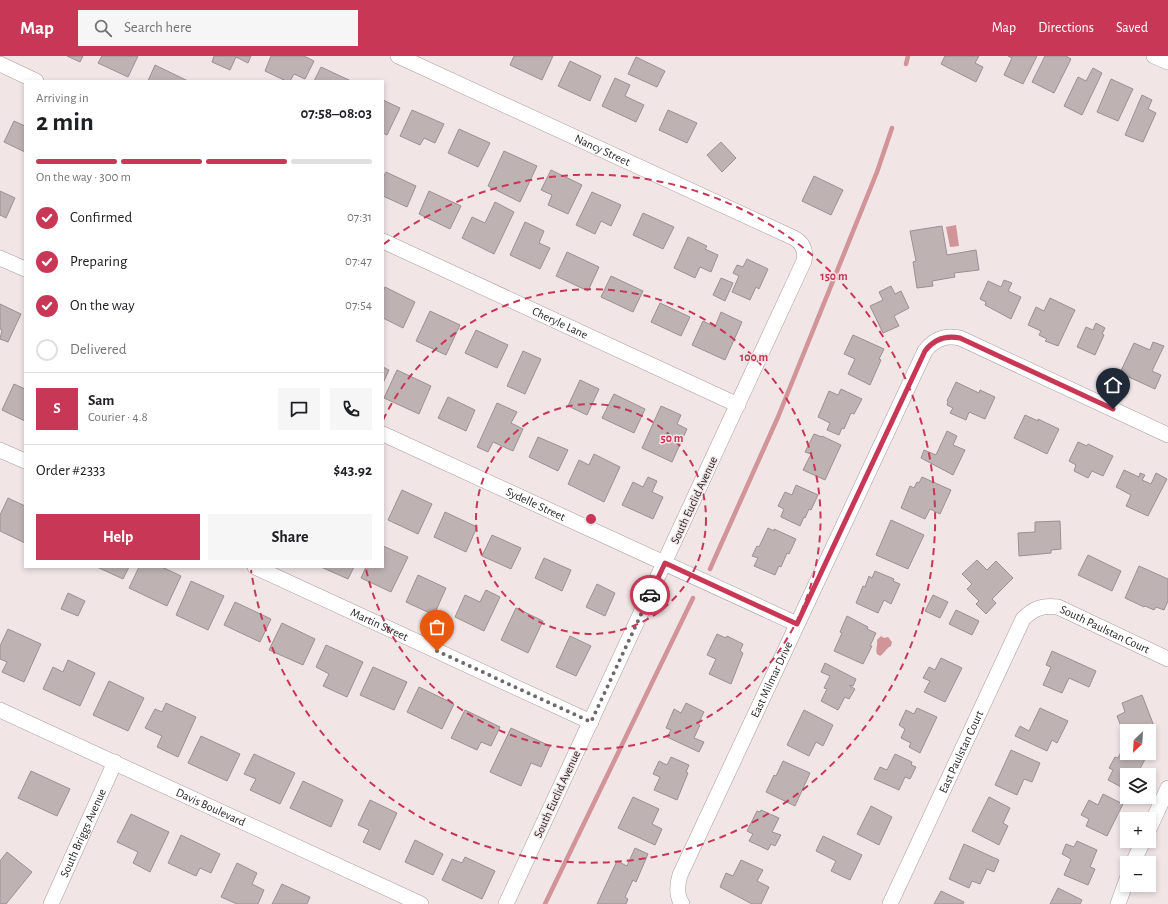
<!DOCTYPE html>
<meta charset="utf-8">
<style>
body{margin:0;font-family:"Alegreya Sans",sans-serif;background:#f6f6f6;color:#202124;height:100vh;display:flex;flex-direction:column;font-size:15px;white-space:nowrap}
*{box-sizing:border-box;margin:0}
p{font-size:13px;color:#757577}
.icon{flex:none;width:22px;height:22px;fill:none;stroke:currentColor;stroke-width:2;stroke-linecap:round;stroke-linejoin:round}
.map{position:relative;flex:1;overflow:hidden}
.drawer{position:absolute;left:24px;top:24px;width:360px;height:488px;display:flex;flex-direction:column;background:#fff;border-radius:0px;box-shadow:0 2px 6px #0003}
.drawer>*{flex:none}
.needle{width:26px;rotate:205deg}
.buttons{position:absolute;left:1120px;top:668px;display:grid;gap:8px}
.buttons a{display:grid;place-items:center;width:36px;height:36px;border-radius:0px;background:#fff;box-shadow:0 2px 6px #0003;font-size:20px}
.pin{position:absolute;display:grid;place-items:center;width:34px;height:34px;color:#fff;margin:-41px -17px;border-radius:50% 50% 50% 0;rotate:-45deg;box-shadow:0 0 4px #0007}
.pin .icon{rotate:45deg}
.courier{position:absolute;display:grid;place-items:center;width:40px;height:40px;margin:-20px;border:3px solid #c83856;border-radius:50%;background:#fff;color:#222;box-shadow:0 1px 5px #0007}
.headline em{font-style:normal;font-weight:700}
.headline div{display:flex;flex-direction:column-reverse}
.headline{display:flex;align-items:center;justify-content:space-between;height:68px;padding:0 12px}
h1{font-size:26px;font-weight:700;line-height:30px}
.bar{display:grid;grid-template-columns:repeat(4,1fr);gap:6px 4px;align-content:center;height:48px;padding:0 12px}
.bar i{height:5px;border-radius:3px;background:#e0e0e0}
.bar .active{background:#c83856}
.bar p{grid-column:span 4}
.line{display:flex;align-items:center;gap:10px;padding:0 12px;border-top:1px solid #e0e0e0}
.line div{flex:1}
.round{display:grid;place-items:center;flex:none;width:42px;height:42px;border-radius:0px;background:#f6f6f6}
ol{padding:0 12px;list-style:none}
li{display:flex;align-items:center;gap:12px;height:44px}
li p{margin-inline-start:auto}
li .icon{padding:4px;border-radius:50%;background:#c83856;color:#fff;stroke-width:4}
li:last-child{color:#757577}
li i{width:22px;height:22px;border:2px solid #e0e0e0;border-radius:50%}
.primary-button{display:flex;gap:8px;margin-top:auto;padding:8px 12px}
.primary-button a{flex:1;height:46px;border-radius:0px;background:#c83856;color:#fff;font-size:16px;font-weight:700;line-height:46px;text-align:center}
.primary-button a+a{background:#f6f6f6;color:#202124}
header{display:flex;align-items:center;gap:24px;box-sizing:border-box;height:56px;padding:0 20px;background:#c83856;color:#fff}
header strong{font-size:19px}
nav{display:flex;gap:22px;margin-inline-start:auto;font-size:14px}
.search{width:280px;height:36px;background:#f6f6f6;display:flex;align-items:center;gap:10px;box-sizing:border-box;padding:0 14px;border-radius:0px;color:#757577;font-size:15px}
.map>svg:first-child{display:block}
.water{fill:#d09499}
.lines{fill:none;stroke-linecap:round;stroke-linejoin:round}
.stream{stroke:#d09499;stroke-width:4.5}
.building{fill:#beb2b3;stroke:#9c9192}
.street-casing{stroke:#a79c9d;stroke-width:16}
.street{stroke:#fff;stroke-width:15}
.done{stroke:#70696a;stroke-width:4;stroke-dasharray:0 7.2}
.route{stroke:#c83856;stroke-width:5}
.ring{fill:none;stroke:#c83856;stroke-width:2;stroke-dasharray:7 5}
.labels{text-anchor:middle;stroke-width:3;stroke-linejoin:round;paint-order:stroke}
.street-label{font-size:12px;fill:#2b2627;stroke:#f1e5e6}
.centre{fill:#c83856;stroke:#f1e5e6;stroke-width:2}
.ring-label{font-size:12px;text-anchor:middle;font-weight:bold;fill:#c83856;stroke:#f1e5e6;stroke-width:3;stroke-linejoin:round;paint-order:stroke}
</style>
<header>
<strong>Map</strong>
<div class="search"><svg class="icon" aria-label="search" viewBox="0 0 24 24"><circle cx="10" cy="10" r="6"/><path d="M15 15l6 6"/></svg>Search here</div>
<nav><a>Map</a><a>Directions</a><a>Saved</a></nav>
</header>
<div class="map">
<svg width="1168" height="848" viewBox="0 0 1168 848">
<rect width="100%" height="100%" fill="#f1e5e6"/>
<path class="water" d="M956,169l3,21 -9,1 -4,-20z
M881,580l3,2 4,-1 4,5 -1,4c-6,3 -7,8 -11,10l-3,-2c-2,-4 1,-9 0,-14z"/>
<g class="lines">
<path class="stream" d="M906,8l2,-8
M710,513l68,-152 99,-245 15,-44
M545,848l148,-306"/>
</g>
<path class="building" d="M67,0h16l-3,6z
M102,0h36l-10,21 -30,-14z
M214,0h37l-3,7 -12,-6 -6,13 -18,-8z
M271,0h33l10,5 -9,18 -11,-5 -4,7h-4l-21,-10z
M514,0h39l-11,24 -32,-15z
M945,0h34l-4,7 8,4 -7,15 -35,-18z
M1008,0h29l-14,28 -19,-9 8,-17z
M1045,0h21l5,3 -17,34 -22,-11z
M636,1l29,14 -8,16 -29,-13z
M570,5l31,15 -11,25 -32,-15z
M155,9l33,16h-40z
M321,11l30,14h-37z
M1093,12l9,5 -20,42 -18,-9 14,-29 8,4z
M615,22l15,7 -5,11 19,9 -8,17 -34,-16z
M1111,23l22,10 -15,32 -21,-9z
M1142,39l10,5 -4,9 8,4 -13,29 -18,-7z
M383,44l17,8 -13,27 -4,-2z
M412,54l32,14 -9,19 -11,-5 -4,7 -20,-9z
M668,54l29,13 -10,20 -28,-13z
M14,65l11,5v26l-21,-10z
M459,73l31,14 -12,24 -30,-14z
M721,86l15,16 -14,14 -15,-17z
M504,95l33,15 -17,36 -32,-16z
M551,114l31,15 -14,29 -20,-9 4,-10 -11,-5z
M386,116l30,14 -9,21 -24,-11v-18z
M814,120l29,14 -12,25 -29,-14z
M0,135l15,7 -9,20 -6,-3z
M429,135l32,15 -11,23 -31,-15z
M592,136l29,13 -10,21 -10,-5 -6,13 -19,-9z
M495,146l19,10 -20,42 -32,-16 10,-21 13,6z
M643,157l31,14 -11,22 -30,-14z
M525,166l19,9 -5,12 11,5 -10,21 -30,-14z
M942,170l5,29 29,-5 3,20 -25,3 1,4 -23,4 1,5 -16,2 -4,-26 3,-1 -6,-30z
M688,181l19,9 -2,3 13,6 -7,17 -11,-5 -5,11 -21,-10z
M567,196l32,15 -11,24 -32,-15z
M747,203l21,10 -9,20 -3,-2 -6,13 -18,-8 7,-16 -6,-3 4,-8 6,2z
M611,220l32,15 -10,21 -32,-15z
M721,222l12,5 -8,18 -12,-6z
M1004,224l8,3 -4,8 13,6 -10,22 -26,-14 1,-3 -6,-3 8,-18 13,6z
M891,230l4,8 6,-3 8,17 -15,8 5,10 -16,7 -13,-27 13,-6 -4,-8z
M385,231l30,15 -12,26 -20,-10v-27z
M1050,242l25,12 -17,36 -13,-5 2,-2 -8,-4 2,-4 -13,-6 8,-18 8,4z
M660,247l30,14 -9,19 -30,-14z
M0,248l21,10 -13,28 -8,-3 2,-9 -2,-1z
M430,255l30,14 -14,30 -30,-14z
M721,256l21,10 -17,38 -33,-15 11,-24 12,6z
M1096,267l9,5 -3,6 2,1 -9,20 -18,-8 9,-20 7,3z
M476,274l32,15 -11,23 -32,-15z
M853,279l31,14 -5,10 2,1 -11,25 -22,-11 7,-15 -11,-5z
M1153,286l11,4 -12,25 9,4 -6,14 -35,-16 14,-30 16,7z
M523,295l18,8 -16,35 -18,-8z
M383,311l6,3 -6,13z
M397,314l34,16 -12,28 -35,-16z
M580,324l19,9 -12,26 -19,-9z
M956,326l23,11 1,-3 15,7 -10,22 -16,-7 -3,8 -16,-7 3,-5 -6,-3 1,-3 -1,-1z
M14,328l11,5v32l-23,-11z
M841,333l21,10 -8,15 -3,-1 -7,16 -2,-1 -3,7 -12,-5 3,-7 -12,-6 11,-26 9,4z
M614,338l31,15 -11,24 -32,-15z
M448,341l27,13 -9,21 -28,-13z
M497,347l20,9 -6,11 12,6 -10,22 -20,-9 -5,10 -11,-5z
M661,350l20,9 -4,9 10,5 -15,33 -30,-14z
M1025,359l13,6v-2l21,10 -12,25 -33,-16z
M947,375l10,5 -4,9 12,5 -12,25 -32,-17 3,-8 12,5z
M814,378l8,3v-1l19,9 -16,35 -22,-10 8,-16 -6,-2z
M538,381l30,13 -10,21 -29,-14z
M1078,386l9,4 1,-2 25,12 -10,20 -11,-5 -4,7 -14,-7 2,-6 -7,-4z
M594,398l26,13 -16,35 -36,-18 11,-24 10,5z
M1124,414l15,7 1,-4 5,2 -3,5 9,4 5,-11 11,6 -19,37 -22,-10 5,-11 -15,-8z
M648,421l9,4 -5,11 11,5 -10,22 -31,-14 11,-23 10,5z
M922,421l29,13 -11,24 -10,-5 -5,10 -24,-11 9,-22 4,2 3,-6 2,1z
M796,429l22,10 -7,15 -2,-1 -4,9 -1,-1 -4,9 -19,-9v-1l3,-7 -6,-3 7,-14 7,3z
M402,434l30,14 -14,30 -30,-14z
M8,442l17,8v37l-25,-12v-16z
M445,456l32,15 -11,25 -32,-15z
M891,464l33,15 -16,34 -32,-14z
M1060,465l1,28 -10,1v3l-32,3 -1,-23 17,-1v-10z
M768,472l6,3v-2l22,10 -7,15 -2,-1 -6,14 -2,-1 -4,9 -21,-9 4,-8 -6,-2 5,-10 2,1z
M492,479l29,13 -10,21 -29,-13z
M383,490l25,11 -17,35 -30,-14 5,-11h17z
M1088,499l33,16 -9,20 -34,-16z
M544,502l27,12 -9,21 -27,-13z
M977,504l10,10 9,-9 17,17 -21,21 4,4 -10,11 -10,-10 3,-3 -12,-12 5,-5 -10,-10z
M1139,510l29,13v22l-4,9 -8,-3 -2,3 -9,-4 -1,1 -19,-9z
M97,511h32l-6,12z
M139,511h23l19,9 -14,30 -38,-18z
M321,511h33l-6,12z
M875,515l19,8 -1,2 7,3 -9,20 -7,-4 -6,13 -22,-10 7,-17 2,1 4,-11 3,2z
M418,519l28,13 -12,27 -28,-13z
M191,525l33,15 -16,34 -32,-15z
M597,528l18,9 -10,23 -19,-9z
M486,534l14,7 -16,34 -29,-14 10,-22 15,7z
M68,537l17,8 -7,15 -17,-7z
M933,539l15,7 -8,16 -15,-7z
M235,546l36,17 -11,23 -36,-17z
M516,552l27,13 -15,32 -27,-13z
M956,554l23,11 -7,14 -23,-11z
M847,560l21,11 -1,2 9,4 -6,13h2l-9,18 -29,-13 8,-18 -2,-1z
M282,567l33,16 -12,26 -34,-15z
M8,573l33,15 -17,38 -22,-10 5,-10 -7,-3v-13z
M717,578l9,4 1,-2 16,8 -3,7 3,2 -12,31 -22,-10 7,-15 -9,-4z
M570,580l21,10 -15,30 -20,-9z
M326,589l37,17 -16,35 -24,-11 6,-12 -13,-7z
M1052,595l44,20 -7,16 -20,-9 -7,15 -19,-8 8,-18 -5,-2z
M941,602l21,10 -17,34 -21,-10 6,-11 -7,-3 6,-11 6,3z
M68,604l27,13 -15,33 -37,-17 10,-22 10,5z
M825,607l31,16 -3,7 -3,-1v1l5,3 -6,10 -4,-2 -7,13 -17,-9 6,-12 -3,-1 6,-12 -9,-4z
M373,611l34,15 -13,28 -34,-15z
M109,625l35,17 -16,33 -35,-16z
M419,631l35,17 -12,25 -35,-17z
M1142,639l12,31 -13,5h-14v6h-2l-8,-21 8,-4 -3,-9z
M166,647l30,14 -18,40 -21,-10 5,-11 -17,-8 10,-19 7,3z
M686,647l18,9 -6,12 2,1 -6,13 10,4 -5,10 -32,-15 4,-7 -5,-2 8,-19 7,4z
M917,652l20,9 -17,36 -11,-6 2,-4 -10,-5 4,-9 -6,-4 7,-15 8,4z
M1040,652l28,13 -11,22 -5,-3 -5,11 -32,-15 5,-10 9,5z
M465,654l35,17 -9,19 -10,-4 -4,8 -26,-12z
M804,654l29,15 -10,21 -7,-4 -7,14 -22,-11z
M511,672l39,18 -9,21 -10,-4 -10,23 -31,-14z
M201,680l39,18 -13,27 -39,-18z
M1125,688l2,1v8h15l5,2 -10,20h-10v15l-19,-10 5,-10 -4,-2 6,-11 3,1z
M1011,694l29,13 -8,19 -8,-3 -7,16 -22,-10z
M254,698l41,19 -15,31 -30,-14 6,-11 -12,-5z
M895,698l17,8 -1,3 5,2 -6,12 -5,-2 -6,13 -25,-11 6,-12 7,3z
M671,701l18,8 -3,7 2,1 -11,27 -23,-10 6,-13 -7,-3 6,-13 8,4z
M783,705l27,12 -15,33 -29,-14 8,-17 2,1z
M31,715l39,18 -13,27 -39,-18z
M303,725l40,19 -12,27 -41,-19z
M1103,738l20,10 -16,32 -21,-10 3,-7 -8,-4 8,-15 9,5z
M633,741l26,12 -7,15 10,5 -7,16 -37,-17z
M989,741l21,11 -7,15 5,3 -9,19 -27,-14z
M370,744l27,13 -17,37 -17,-8 6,-12 -11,-5z
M871,750l21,11 -13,28 -22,-11z
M761,754l18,8 -7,14 9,3 -6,11 -4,-2 -3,6 -19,-9 4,-7 -6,-3 10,-20 3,1z
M131,758l38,18 -19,40 -17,-9 5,-11 -21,-10z
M181,779l39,19 -9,19 -11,-5 -4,8 -28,-13z
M823,780l39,19 -12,25 -19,-9 5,-10 -20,-10z
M415,784l28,14 -10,21 -28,-13z
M1077,785l20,9 -7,17 5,2 -7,16 -24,-10 7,-16 -9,-5 4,-10 8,3z
M964,788l35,16 -5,12 -7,-3 -7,15 -8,-3 -3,7 -20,-9z
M635,792l13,6 -12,28 -3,-2 -8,17 3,2 -2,5h-29l20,-43 10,5z
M7,796l25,20 -26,32h-6v-43z
M465,801l30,14 -13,28 -40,-19 10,-21 10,4z
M741,804l22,10 -6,11 12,6 -8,17h-9l-32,-17 6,-14 7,3z
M237,807l20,10 -5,11 12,6 -6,14h-21l-16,-7z
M282,828l28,13 -3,7h-35z
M1058,832l24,12 -2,4h-30z
M941,835l23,11 -1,2h-29z"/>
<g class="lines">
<defs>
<g id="street">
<path id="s1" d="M398,0l396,182c9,5 12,13 10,23l-298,643"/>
<path d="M1154,0l14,6"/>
<path d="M0,8l36,17"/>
<path id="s2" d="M383,185l355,164"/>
<path d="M0,202l25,11"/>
<path id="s3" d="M383,378l414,190"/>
<path d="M0,394l25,11"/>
<path id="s4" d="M255,511l336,155"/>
<path id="s5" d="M0,654l421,194"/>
<path d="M1149,773l19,-41"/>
<path d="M1133,807l10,-22"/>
<path id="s6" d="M51,848l64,-142"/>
<path id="s7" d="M682,848c-6,-9 -5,-19 -2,-29l245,-524c9,-12 20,-16 35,-13l208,97"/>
<path id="s8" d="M890,848l133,-285c11,-11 20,-14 35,-12l110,52"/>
<path d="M1118,848l9,-25"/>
</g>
</defs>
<use href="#street" class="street-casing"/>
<use href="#street" class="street"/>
</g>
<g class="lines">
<path class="done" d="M437,595l154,71 59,-127"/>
<path class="route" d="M650,539l15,-32 132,61 128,-273c9,-12 20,-16 35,-13l153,71"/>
</g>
<g class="ring">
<circle cx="591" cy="463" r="115"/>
<path d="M383 364A230 230 0 1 1 366 513"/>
<path d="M384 188A344 344 0 1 1 251 514"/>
</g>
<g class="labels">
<g class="street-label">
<text dy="4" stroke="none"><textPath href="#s1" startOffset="225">Nancy Street</textPath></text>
<text dy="4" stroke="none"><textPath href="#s2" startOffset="195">Cheryle Lane</textPath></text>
<text transform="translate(694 444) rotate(-65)" y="4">South Euclid Avenue</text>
<text dy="4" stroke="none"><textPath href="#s3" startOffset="168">Sydelle Street</textPath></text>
<text dy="4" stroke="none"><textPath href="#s4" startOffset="137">Martin Street</textPath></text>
<text dy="4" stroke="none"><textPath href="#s8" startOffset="405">South Paulstan Court</textPath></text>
<text dy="4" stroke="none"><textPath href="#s7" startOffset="246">East Milmar Drive</textPath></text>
<text dy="4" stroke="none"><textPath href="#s8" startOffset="168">East Paulstan Court</textPath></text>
<text transform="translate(557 738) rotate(-65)" y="4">South Euclid Avenue</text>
<text dy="4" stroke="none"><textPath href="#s5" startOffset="232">Davis Boulevard</textPath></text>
<text dy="4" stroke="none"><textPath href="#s6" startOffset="78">South Briggs Avenue</textPath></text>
</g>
</g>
<circle cx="591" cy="463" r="6" class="centre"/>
<g class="ring-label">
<text x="834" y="224">150 m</text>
<text x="754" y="305">100 m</text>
<text x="672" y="386">50 m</text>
</g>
</svg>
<div class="buttons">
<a><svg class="needle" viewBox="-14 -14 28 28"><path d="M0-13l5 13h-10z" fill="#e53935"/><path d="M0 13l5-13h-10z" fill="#757577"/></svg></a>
<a><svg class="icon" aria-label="layers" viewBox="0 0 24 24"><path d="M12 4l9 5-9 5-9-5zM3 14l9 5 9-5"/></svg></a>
<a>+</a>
<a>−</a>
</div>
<div class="pin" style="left:437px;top:595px;background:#ea580c"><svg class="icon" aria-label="bag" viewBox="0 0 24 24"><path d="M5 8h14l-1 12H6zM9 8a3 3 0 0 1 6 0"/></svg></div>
<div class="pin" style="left:1113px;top:353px;background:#1f2937"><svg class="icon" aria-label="home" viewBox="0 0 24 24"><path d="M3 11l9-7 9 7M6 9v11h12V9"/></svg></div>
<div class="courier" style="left:650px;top:539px"><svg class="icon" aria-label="car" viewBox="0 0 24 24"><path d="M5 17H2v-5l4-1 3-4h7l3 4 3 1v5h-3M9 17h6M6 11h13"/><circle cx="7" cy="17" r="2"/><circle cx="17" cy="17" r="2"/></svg></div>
<section class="drawer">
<div class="headline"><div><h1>2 min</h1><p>Arriving in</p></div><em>07:58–08:03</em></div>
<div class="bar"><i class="active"></i><i class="active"></i><i class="active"></i><i></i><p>On the way · 300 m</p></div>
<ol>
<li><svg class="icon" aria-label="check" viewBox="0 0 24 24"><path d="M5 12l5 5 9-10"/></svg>Confirmed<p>07:31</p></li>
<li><svg class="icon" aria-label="check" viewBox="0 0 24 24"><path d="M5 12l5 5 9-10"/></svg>Preparing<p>07:47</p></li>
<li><svg class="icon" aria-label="check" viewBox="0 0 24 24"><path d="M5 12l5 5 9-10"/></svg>On the way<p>07:54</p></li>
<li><i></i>Delivered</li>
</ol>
<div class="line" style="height:72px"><b class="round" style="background:#c83856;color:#fff">S</b><div><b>Sam</b><p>Courier · 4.8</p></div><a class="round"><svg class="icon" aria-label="chat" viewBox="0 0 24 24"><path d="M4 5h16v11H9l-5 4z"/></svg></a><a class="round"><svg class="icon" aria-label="phone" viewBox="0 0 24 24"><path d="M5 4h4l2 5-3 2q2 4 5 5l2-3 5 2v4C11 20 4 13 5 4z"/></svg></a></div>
<div class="line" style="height:52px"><div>Order #2333</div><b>$43.92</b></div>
<div class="primary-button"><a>Help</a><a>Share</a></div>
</section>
</div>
